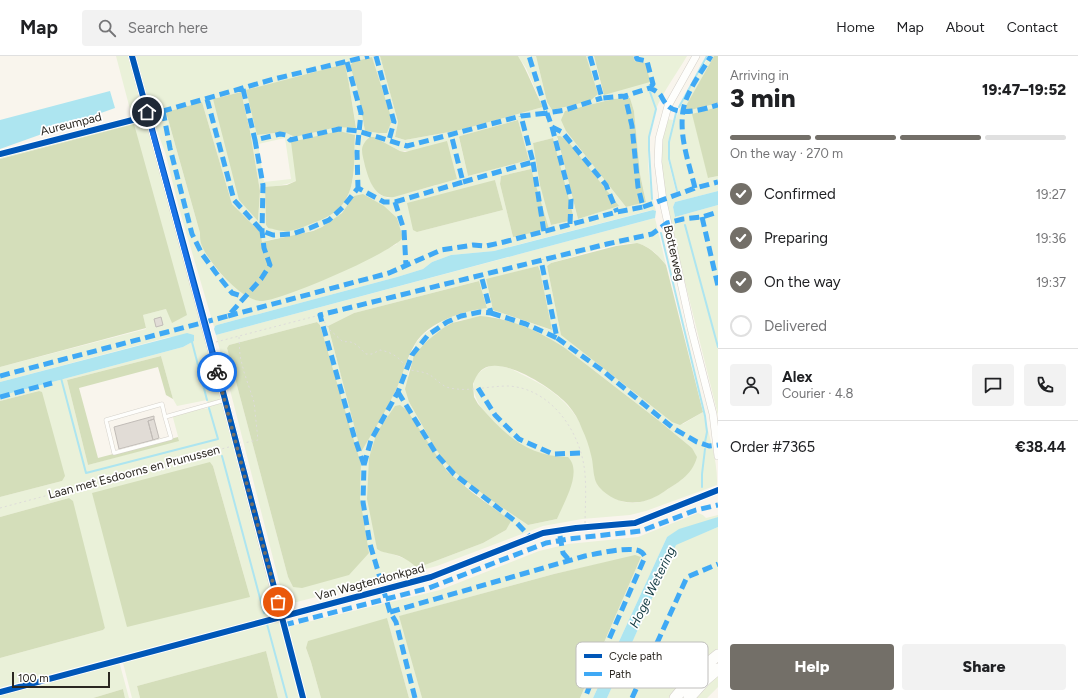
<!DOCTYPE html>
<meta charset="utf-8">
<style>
body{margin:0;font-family:Figtree,sans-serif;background:#f2f2f2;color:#202124;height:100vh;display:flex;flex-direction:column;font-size:15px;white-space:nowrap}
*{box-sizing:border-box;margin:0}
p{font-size:13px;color:#757577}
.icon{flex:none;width:22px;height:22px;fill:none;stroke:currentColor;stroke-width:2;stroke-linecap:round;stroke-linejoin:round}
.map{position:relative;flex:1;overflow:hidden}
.drawer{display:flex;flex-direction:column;background:#fff;width:360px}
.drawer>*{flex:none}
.scale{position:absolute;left:12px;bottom:10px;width:98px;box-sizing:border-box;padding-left:4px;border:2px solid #2b2721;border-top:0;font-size:11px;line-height:14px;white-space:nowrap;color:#2b2721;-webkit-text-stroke:3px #fff;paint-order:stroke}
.pin{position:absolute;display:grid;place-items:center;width:34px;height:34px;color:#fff;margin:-17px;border:2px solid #fff;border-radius:50%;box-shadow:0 1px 4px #0007}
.courier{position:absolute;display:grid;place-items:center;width:40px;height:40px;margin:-20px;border:3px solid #1a73e8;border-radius:50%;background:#fff;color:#222;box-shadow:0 1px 5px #0007}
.overview em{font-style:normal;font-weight:800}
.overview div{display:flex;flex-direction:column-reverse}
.overview{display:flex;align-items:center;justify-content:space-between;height:68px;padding:0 12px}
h1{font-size:26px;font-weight:800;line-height:30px}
.bar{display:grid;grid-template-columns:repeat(4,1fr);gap:6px 4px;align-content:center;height:48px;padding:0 12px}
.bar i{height:5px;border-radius:3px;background:#e0e0e0}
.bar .current{background:#736f68}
.bar p{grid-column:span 4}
.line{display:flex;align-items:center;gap:10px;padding:0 12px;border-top:1px solid #e0e0e0}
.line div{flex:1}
.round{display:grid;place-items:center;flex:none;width:42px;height:42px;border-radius:4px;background:#f2f2f2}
ol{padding:0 12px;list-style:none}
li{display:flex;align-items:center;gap:12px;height:44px}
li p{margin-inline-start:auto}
li .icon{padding:4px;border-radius:50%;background:#736f68;color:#fff;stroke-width:4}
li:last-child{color:#757577}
li i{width:22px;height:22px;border:2px solid #e0e0e0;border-radius:50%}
.action{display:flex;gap:8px;margin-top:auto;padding:8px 12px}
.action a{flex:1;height:46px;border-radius:4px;background:#736f68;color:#fff;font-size:16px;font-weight:800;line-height:46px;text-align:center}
.action a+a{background:#f2f2f2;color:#202124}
header{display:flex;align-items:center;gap:24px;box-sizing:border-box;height:56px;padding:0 20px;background:#fff;border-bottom:1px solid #e0e0e0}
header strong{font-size:19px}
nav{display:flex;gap:22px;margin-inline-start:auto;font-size:14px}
.search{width:280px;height:36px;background:#f2f2f2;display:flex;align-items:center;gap:10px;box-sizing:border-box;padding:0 14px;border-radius:4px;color:#757577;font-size:15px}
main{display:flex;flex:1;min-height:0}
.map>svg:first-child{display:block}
.green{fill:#eaf1d9;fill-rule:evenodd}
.forest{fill:#d4deba}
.water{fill:#ade5f0}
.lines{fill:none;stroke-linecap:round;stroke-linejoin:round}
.stream{stroke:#ade5f0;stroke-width:2}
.building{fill:#e1dcd6;stroke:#c1bcb7}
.lane-casing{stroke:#d5d1ca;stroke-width:4.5}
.street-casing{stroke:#d5d1ca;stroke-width:8}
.secondary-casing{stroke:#d5d1ca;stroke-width:12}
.path{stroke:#dedcd9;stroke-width:1;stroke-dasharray:2 3;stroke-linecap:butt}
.lane{stroke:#fefefc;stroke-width:3.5}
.street{stroke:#fefefc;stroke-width:7}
.secondary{stroke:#fefefc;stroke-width:11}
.quiet{stroke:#3fa9f5;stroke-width:5;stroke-dasharray:10 5;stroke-linecap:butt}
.cycleway-casing{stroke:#fff;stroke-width:8}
.cycleway{stroke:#0057b8;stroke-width:6}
.done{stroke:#736f68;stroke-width:4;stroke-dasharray:0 7.2}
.route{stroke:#1a73e8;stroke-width:5}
.labels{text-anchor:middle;stroke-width:3.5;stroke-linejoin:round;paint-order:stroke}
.street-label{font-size:12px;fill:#2b2721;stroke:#fff}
.water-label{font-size:13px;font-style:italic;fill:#143b43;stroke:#fff}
.key{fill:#fff;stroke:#bfbebc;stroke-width:1}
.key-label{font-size:11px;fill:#2b2721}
</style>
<header>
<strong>Map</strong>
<div class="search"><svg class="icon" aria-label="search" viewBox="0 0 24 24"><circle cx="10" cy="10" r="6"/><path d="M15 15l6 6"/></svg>Search here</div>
<nav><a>Home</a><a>Map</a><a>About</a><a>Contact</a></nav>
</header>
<main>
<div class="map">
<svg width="718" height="642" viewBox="0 0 718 642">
<rect width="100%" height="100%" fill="#f9f5ed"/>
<path class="green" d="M116,0h14l148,558 -5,4 -273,72v-32l103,-28 2,-2 -36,-130 -69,19v-20l62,-16 -23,-90 -39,10v-5l183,-49 9,-5 -23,-5 -169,45v-15l146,-38 -3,-14 23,-6 -32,-185 -134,35v-8l132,-34zM161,300l12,43 4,7 30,-6 2,8 -37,6 7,26 -91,25 -21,-85zM210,406l3,4 37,131z
M135,0h245l18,66 -3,15 10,3 55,-10 83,-23 -17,-39 -8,-12h18l11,46 5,8 38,-9 -4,-45h8l9,38 43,-31 -11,-2 -2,-5h54c-10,17 -24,36 -31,53 -12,27 -9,75 0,102l-3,-1 -5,1 -154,40 -43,4 -19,7 -9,7 -26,8 -180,48 -3,2 -35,-119 -14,-56 -16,-42zM349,28l7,43h-19l-42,10 -11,-5 -27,3zM357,31l21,46 -13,-2zM241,36l9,39 10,60 -2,30 -45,-122zM630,42l4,13 6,63 6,27 -20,6 -60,-76 -1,-20 48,-12zM202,46l30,102 30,38c28,-8 57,-7 79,-28 5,-5 9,-12 13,-18l43,48 -55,27 -80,30c-28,-9 -58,-37 -62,-68l-34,-121zM518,64l11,40 -61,16 -9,-38 1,-2zM355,79l-2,44 -6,20 -79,29 -2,-3 -1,-37 22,-4 9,-3zM370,81h4l26,14h10l27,34 -49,13 -8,-3 -8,-10 -9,-39zM285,82l6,41 -27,3 -6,-38zM553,82l16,83 -18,4 -18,-82zM557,82l10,2 51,66 -40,13zM531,113l-18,68 -13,-53 1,-8zM495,124l8,30 -86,22z
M709,0h5l-29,52 2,3 31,-8v4l-25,7 16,64 9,-2v15l-43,11 -2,5 2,10 43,-12v210l-40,-161 -17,-77v-33l5,-25 7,1 -5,23v17l8,32h2c-2,-11 -7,-22 -8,-33 -4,-38 22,-72 39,-103z
M655,162l11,47c-7,-9 -14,-17 -26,-21 -17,-5 -70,14 -89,19l-4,3 14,68 93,74 29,16 20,-12c6,23 15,49 14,73l-71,26 -16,4 -48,4 -39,7 -106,40 -152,39 -69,-270zM538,210l2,5 11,59 -58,-20 -7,-30zM479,225l8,27 -19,3 -24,9 -20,14 -8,9 -15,32 -4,14 -36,62 -33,-125 26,-13zM493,260c25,8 50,17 72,32l93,72 34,28 -8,30c-23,16 -49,37 -76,16 -4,-3 -11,-7 -12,-13 -3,-7 -2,-16 -4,-24 -2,-13 -8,-28 -15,-39 -13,-21 -34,-34 -56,-44 -11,-6 -25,-13 -37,-5 -35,22 27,74 48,82 11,4 24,6 36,6l-11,62 -29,6 -40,-27 -31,-24 -12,-12 -10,-14 -26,-46 -1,-28 6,-19 12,-13 17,-14 16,-8zM317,266l3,3 41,139 -1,34 -67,89 -5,-10 -61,-229 2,-3zM407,354l40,61 43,34 16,25 -23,13 -66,25 -9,-8 -31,-12 -2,-14z
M698,457l5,2 3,3 12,-3v2l-51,20 -74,161h-13l61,-141 -6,-1 -81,18 -154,42 22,82h-13l-22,-79 -81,29 5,14 10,36h-16l-18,-68 4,-4 149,-36 99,-39 29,-7 70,-7z
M718,471v125l-46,46h-65l69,-154z
M278,563l3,3 20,76h-23l-12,-47 -129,35 3,12h-8l-9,-35 1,-3z
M116,606l4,3 9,33h-4l-2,-9 -30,9h-93v-5z
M718,616v15l-11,11h-15z"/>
<path class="forest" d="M380,0h138c10,16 16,34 25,51l-83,23 -55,10 -10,-3 3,-15z
M536,0h50l12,38 -8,7 -38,9 -5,-8z
M594,0h39l2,5 11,2 4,19 -46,13z
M714,0h4v47l-31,8 -2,-3 2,-4z
M372,1l20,63 -5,13h-9l-13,-2 -8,-44 -7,-21 3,-4z
M345,8l4,20 7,44 -19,-1 -42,10 -11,-5 -27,3 -11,-45z
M241,36l9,39 10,60 -2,30 -19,-21 -26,-101z
M630,42l4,13 6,63 6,28 -20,5 -60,-76 -5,-11 4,-9 48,-12z
M202,46l30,102 28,28 2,10 51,-11 9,-4 20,-14 12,-17 9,-2 21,12 13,12 6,20c-16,17 -116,60 -140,63 -20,2 -54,-38 -61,-55 -2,-4 -2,-9 -2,-13l-34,-121z
M718,51v69l-10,2 -16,-64z
M518,64l11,40 -61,16 -9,-39 1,-1z
M134,68l53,191 -15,8 -6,-14 -23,6 3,13 -146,39v-208z
M339,75l16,4c-2,41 4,73 -42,88 -8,3 -16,7 -24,8 -6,1 -15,-2 -21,-3l-2,-3 -1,-38 22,-2 9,-4 -5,-39z
M557,80h3l7,4 52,66 -41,13z
M370,81h4l26,14 5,1 42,-11 10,38 -63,18c-19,3 -25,-17 -29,-31 -1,-5 -3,-11 -3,-16 0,-5 4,-10 8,-13z
M553,82l20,77 -4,6 -18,4 -11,-40 -7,-42z
M531,113l18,60 -36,8 -13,-53 1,-8z
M495,124l8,30 -86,22 -4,-2 -6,-27z
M637,187c13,4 21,12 29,22l37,147 -23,13 -8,-3 -111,-87 -14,-69 4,-3 65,-17z
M538,210l2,5 12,59 -59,-20 -7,-31z
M479,225l8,27c-24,3 -59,14 -72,36 -9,15 -12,31 -19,46 -10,21 -23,42 -35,62l-33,-126 26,-13z
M480,260c30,2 60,15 85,32l93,72 34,28 5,9c-5,19 -20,26 -35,36 -21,14 -46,13 -63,-6 -7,-8 -5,-23 -8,-32 -2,-9 -5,-18 -9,-26 -3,-9 -8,-17 -14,-24 -13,-15 -65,-50 -85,-36 -5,3 -8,10 -10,15l1,13 4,7c26,30 48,52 90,53 15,15 -4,45 -11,62l-29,6 -40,-27 -31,-24 -12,-12 -10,-14 -26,-46 -4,-13 9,-34 13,-14 16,-13 9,-5z
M317,266l3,3 41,139 -1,34 9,55 -20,22 -47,13 -9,-1 -5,-10 -61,-229 2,-3z
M161,300l12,43 -7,-4 -8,-28 -79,21 19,70 80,-21 1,4 -91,24 -21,-85z
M39,335l3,1 23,84 -3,5 -62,16v-96z
M400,349l7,5 40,61 26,22 38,28 -5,9 -23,13 -66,25c-7,-7 -15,-12 -25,-14 -7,-2 -9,-1 -15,-5l-10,-50 2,-41 8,-26 18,-26z
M210,406l3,4 37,131 -123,30 -35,-134z
M69,442l4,3 32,127 -2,2 -103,28v-141z
M635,499l6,2 -61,141h-158l-23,-82 155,-42z
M387,562l22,80h-88l-10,-36 -5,-14 2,-7z
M266,595l12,47h-138l-3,-12z
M123,633l2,9h-32z"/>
<path class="water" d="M110,35l5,17 -115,41v-29z
M718,135v14l-43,12 -2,-10 2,-5z
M653,154l3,1 -1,7 -4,1 -435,116 -2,-6 1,-3 2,-1 180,-48 26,-8 9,-7 19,-7 43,-4z
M187,277l7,2v6l-11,6 -183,49v-14z
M718,461v10l-42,18 -69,153h-14l74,-161 12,-8z"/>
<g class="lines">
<path class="stream" d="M650,36l6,17 -7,28v13l3,49
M679,51l28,-51
M676,57l-7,29v17l8,32
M685,169l33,122
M661,177l44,183 2,16 -2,10
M192,286l15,58
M61,322l25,95 132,-34 -9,-31
M222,400l42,157
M702,431v-13l3,-25
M267,568l20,74"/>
</g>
<path class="building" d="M161,261l2,8 -7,2 -2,-8z
M154,360v3l-6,2 5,19 -34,9 -5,-22z
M154,363l5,19 -6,2 -5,-19z"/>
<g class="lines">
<defs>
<path id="lane" d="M165,361l6,21 -57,15 -8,-33 56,-16 3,13 60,-17"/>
<path id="street" d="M132,0l105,389 44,172
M696,0l-28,50 -9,33 -1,23 5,39 28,127 22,86 5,42"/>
<path id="secondary" d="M675,642l22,-26 21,-17
M689,642l16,-18 13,-11"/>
</defs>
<use href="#lane" class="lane-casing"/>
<use href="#street" class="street-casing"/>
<use href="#secondary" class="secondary-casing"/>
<path class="path" d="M239,281l1,19 4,16 10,30 4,38 -14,3
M216,286l104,-27 9,14 14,13c12,-2 15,5 23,12h6l8,-4c11,2 22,8 26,19 7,2 17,2 24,6 6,4 13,12 20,13 19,4 38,-2 58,-2 41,2 70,42 76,80 3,18 1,42 1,61
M0,452l229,-61"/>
<use href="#lane" class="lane"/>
<use href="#street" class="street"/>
<use href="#secondary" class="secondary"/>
<path class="quiet" d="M376,0l18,66 -5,18
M590,0l12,42 23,-2 25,-8c15,7 9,9 18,18 12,11 36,3 50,-1
M636,0l1,3 10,2 6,23 -3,4
M347,6l14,51 -4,39 1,36
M243,33l12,51
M207,43l27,101 28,31 11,4 19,-1 18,-6 19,-8 14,-13 15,-19 26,14h11l9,28 2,36
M163,55l7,37 22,86 10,20 14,19 16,20 13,4
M147,57l16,-2 111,-32 95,-23
M552,71l10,5 44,53 11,27
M533,106l11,70
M463,126l70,-20 -12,-46
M695,132c-6,-25 -16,-51 -12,-77 3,-19 18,-38 28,-55
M395,146l68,-20 -12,-48
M643,151l52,-19 23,-6
M702,161l16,69
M570,168l1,-24 -19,-73 -5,-14 18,-3 37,-12
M491,257l35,11 31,14 -16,-78
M228,260l161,-43 52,-23 32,-5 13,1 18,-4 113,-30 26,-5 -5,-20 -6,-61 -7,-30
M557,282l46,33 70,57 24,14 12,4 9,-1
M0,320l228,-60 33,-37 9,-14 -6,-17 -2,-17 1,-46 -8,-45 25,-6 6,1 4,5 49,-11 19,2 49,15 114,-30 26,-3 -18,-57
M478,332l17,27 24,24 34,15 28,-1
M398,336l39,63 17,19 61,47 16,17
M0,341l52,-14
M364,409l7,-25 27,-48 14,-37 16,-20 19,-13 14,-6 19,-4 11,1 -10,-38
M560,480l3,17 7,8
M390,556l195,-56c11,-2 48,-11 56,-4 1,0 4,4 4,5l-46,105 -14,36
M284,569l145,-37 117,-45 22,-4 73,-8 55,-21 22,-5
M415,642l-19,-76 -6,-10 -20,-68 -7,-42 1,-37 -10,-29 -34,-121 287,-71 45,-10 15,-11 16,-4 19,-2 16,-5
M632,642l55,-121 31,-13"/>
<defs>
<path id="cycleway" d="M132,0l73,267 98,375
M0,98l148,-38
M0,636l431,-115 112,-44 33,-5 59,-5 83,-33"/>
</defs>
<use href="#cycleway" class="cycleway-casing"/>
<use href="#cycleway" class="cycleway"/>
</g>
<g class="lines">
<path class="done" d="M217,316l61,230"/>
<path class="route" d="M147,56l70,260"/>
</g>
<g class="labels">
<g class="street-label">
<text transform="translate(71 68) rotate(-14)" y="4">Aureumpad</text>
<text transform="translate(674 197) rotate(77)" y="4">Botterweg</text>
<text transform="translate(134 416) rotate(-15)" y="4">Laan met Esdoorns en Prunussen</text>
<text transform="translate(370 526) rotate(-15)" y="4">Van Wagtendonkpad</text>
</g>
<g class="water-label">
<text transform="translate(652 531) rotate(-64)" y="5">Hoge Wetering</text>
</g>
</g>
<rect x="576" y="586" width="132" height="46" rx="6" class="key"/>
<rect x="584" y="598" width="18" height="4" fill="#0057b8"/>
<rect x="584" y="616" width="18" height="4" fill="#3fa9f5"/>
<g class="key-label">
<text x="609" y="604">Cycle path</text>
<text x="609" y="622">Path</text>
</g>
</svg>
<div class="scale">100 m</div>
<div class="pin" style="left:278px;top:546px;background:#ea580c"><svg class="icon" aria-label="bag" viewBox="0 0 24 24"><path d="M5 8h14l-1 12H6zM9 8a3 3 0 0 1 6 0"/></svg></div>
<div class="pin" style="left:147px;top:56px;background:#1f2937"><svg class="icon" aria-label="home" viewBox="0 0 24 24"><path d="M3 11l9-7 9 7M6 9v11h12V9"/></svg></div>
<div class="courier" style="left:217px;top:316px"><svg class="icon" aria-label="bike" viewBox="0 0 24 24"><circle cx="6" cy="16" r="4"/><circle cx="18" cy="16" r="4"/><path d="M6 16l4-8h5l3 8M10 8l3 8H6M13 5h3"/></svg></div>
</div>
<section class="drawer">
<div class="overview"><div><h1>3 min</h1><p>Arriving in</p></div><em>19:47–19:52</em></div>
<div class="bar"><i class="current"></i><i class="current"></i><i class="current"></i><i></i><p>On the way · 270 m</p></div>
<ol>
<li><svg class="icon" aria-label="check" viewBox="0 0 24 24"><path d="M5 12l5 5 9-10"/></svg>Confirmed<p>19:27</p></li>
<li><svg class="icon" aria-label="check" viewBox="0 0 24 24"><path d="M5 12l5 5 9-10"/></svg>Preparing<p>19:36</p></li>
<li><svg class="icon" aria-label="check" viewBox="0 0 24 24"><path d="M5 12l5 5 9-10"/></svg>On the way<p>19:37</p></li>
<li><i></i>Delivered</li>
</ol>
<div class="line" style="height:72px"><a class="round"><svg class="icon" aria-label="person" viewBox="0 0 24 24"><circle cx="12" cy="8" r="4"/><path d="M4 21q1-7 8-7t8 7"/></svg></a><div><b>Alex</b><p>Courier · 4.8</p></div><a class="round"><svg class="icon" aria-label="chat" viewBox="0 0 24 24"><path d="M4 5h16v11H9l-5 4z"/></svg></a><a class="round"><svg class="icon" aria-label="phone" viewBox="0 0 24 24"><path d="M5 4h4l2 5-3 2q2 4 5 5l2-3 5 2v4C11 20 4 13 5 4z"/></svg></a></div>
<div class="line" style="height:52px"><div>Order #7365</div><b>€38.44</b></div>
<div class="action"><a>Help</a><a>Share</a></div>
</section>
</main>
